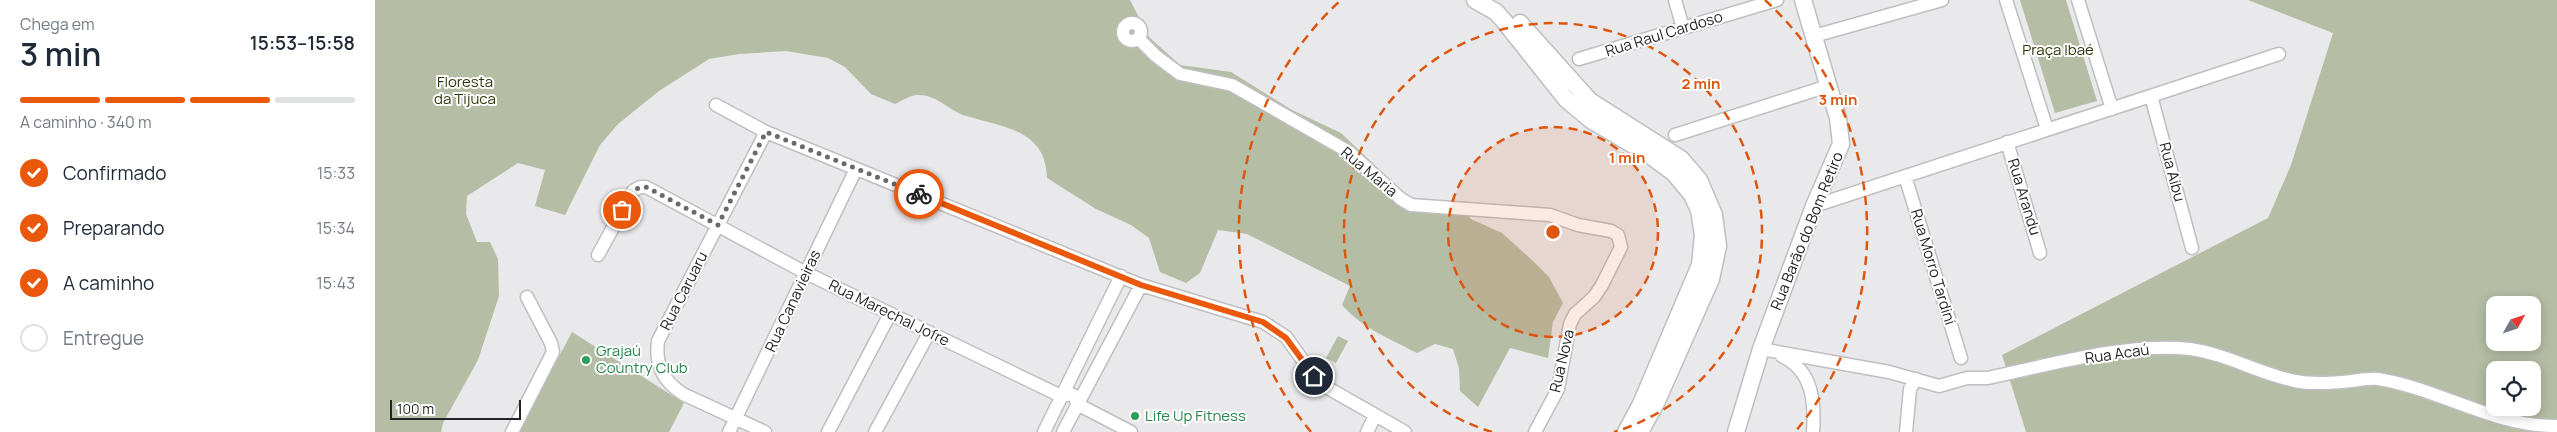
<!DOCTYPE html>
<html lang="pt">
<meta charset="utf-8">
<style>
body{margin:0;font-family:Manrope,sans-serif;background:#f6f6f7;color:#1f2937;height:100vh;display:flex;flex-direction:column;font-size:19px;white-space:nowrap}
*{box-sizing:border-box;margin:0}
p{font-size:16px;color:#747a83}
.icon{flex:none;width:28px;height:28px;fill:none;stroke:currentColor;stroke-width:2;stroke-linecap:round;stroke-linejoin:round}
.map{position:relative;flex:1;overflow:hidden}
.drawer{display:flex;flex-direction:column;background:#fff;width:375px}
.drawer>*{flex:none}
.needle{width:32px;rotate:50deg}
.tools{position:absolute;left:2111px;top:296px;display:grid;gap:10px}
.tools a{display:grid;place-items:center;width:55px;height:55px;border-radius:10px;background:#fff;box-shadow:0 2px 12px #0003;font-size:25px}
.scale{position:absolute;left:15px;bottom:12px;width:131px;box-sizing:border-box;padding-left:5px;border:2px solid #242525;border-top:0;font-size:14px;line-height:18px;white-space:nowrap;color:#242525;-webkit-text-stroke:4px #fff;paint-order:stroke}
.pin{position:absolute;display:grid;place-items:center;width:42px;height:42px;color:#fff;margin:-21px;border:2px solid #fff;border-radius:50%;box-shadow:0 1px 5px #0007}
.courier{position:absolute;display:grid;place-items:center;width:50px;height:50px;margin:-25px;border:4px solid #ea580c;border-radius:50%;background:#fff;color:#222;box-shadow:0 1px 6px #0007}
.head em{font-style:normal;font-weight:600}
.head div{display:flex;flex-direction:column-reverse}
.head{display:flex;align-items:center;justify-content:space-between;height:85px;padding:0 20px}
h1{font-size:32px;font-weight:600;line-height:38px}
.bar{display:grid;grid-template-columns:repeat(4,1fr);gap:8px 5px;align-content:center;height:60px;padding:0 20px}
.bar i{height:6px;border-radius:4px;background:#e0e1e3}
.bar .on{background:#ea580c}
.bar p{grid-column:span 4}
ol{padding:0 20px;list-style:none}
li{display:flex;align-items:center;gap:15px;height:55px}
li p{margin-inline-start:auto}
li .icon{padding:5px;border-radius:50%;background:#ea580c;color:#fff;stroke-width:4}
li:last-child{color:#747a83}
li i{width:28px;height:28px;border:2px solid #e0e1e3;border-radius:50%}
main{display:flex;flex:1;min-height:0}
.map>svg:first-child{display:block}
.green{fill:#b5bda5;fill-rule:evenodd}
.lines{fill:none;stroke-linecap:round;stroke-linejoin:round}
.minor-casing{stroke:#bfbfc1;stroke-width:15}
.major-casing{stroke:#bfbfc1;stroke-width:19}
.minor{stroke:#fff;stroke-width:12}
.major{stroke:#fff;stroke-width:16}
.done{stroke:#696a6a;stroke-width:5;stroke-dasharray:0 9}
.route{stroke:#ea580c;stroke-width:6}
.ring{fill:none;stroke:#de560d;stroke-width:2.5;stroke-dasharray:9 6}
.leisure-dot{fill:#2e9e5b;stroke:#fff;stroke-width:2}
.labels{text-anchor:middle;stroke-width:4;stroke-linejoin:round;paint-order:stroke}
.street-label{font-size:15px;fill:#242525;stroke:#fff}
.park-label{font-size:15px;fill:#2f390a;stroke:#fff}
.leisure-label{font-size:15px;fill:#27864d;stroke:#fff;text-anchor:start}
.centre{fill:#de560d;stroke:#fff;stroke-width:2.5}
.ring-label{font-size:15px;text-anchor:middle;font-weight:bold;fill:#de560d;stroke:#fff;stroke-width:4;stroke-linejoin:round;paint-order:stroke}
</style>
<main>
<section class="drawer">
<div class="head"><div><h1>3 min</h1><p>Chega em</p></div><em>15:53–15:58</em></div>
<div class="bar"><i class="on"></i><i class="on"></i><i class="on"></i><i></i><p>A caminho · 340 m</p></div>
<ol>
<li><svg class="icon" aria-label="check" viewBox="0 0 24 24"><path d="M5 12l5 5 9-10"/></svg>Confirmado<p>15:33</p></li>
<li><svg class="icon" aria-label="check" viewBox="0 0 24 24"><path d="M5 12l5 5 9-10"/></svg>Preparando<p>15:34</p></li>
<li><svg class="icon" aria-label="check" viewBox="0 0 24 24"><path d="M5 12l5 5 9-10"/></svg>A caminho<p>15:43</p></li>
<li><i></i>Entregue</li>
</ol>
</section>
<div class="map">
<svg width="2182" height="432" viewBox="0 0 2182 432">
<rect width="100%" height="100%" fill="#e9e9eb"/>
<path class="green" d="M0,0h755l19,37 31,28 51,7 61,38 49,23 68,65 47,3 15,18 31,14 30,27 17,17 14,26 -10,19 -5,36 -38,-10 -32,59 -18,-16 -1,-23 -6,-19 -18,-5 -18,9c-27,-14 -55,-25 -75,-48l8,-19 -103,-52 -29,-4 -18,43 -14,10 -26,-11 -11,-34 -18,-13 -35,-16 -49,-31c-1,-50 -47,-51 -84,-63 -15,-6 -28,-21 -46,-20 -6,0 -16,6 -22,9l-24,-10 -26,-27 -17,-9 -42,-7 -47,3 -30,5 -50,32 -41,33 -18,21 -35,70 -30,-9 10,-36 -27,-7 -51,33 -1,18 11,28h13l8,17 1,37 -21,64 -35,63 -2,9h-66z
M1645,0h46l31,101 -42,12z
M1873,0h309v432h-531l-24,-77 266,-137 23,-53 42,-132zM2120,305h38v37h-38zM2120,370h38v38h-38z
M197,332l112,71 -15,29h-150z
M963,336l10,5 -12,22 -10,-5z"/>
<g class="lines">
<defs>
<path id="minor" d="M1300,0l8,28
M1631,0l41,129
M1703,0l34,109
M748 32a9 9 0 1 1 18 0a9 9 0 1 1-18 0Z
M1439,36l128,-36
M763,38l18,18 24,18 52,11 117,67 52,47 10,6 139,10 28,10 33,6 7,4 3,12 -19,38 -8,12 -19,17 -5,10 -12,65 -23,43
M1204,59l198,-59
M1776,96l41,152
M341,105l50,27 375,153 122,37 23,15 28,39 14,12 77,44
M1300,135l153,-49
M1632,142l33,111
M1530,176l56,182
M1439,206l465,-152
M223,255l35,-64 7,-4h6l160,86 255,123 10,-2 4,2 2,8 54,28
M1386,349l128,23 50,14 28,-8h21c60,-13 142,-36 202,-29 37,5 70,25 105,32 18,4 39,2 57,0 8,-1 18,-3 26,-2 62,10 117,48 179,47
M1407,356c31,15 33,46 31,76
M137,432l41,-80 -2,-9 -24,-46
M354,432l127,-263
M390,432l-82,-38c-20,-13 -28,-29 -25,-53l108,-209
M453,432l62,-118
M500,432l54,-99
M669,432l77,-156
M688,432l78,-147
M992,432l8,-16
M1531,432l4,-43 6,-10"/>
<path id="major" d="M1100,0l21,12 8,9 62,78 25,21 56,33 27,20 18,22 7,15 4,25 -3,30 -59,139 -15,28
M1145,23l70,78 91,58 18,21 15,35 4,31 -7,33 -55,124 -16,29
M1361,432l25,-83 53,-143 27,-62 -3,-26 -35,-118"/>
</defs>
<use href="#minor" class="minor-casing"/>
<use href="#major" class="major-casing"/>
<use href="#minor" class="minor"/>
<use href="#major" class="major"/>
</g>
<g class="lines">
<path class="done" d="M247,210c6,-11 10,-24 24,-23l72,38 48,-93 153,62"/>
<path class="route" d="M544,194l222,91 122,37 23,16 28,38"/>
</g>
<circle cx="1178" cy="232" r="105" fill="#de560d" fill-opacity=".12"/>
<g class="ring">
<circle cx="1178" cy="232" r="105"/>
<path d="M1117 432A209 209 0 1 1 1239 432"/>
<path d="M936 432A314 314 0 0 1 966 0M1390 0A314 314 0 0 1 1420 432"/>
</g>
<g class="leisure-dot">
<circle cx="211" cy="360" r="5"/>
<circle cx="760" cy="416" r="5"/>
</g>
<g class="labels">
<g class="street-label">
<text transform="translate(1289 34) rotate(-17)" y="5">Rua Raul Cardoso</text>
<text transform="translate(994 172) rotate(40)" y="5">Rua Maria</text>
<text transform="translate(1797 172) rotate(75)" y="5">Rua Aibu</text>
<text transform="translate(1649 197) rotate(73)" y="5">Rua Arandu</text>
<text transform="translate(1432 231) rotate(-68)" y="5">Rua Barão do Bom Retiro</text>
<text transform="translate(1558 267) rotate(73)" y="5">Rua Morro Tardini</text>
<text transform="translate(309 291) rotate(-63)" y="5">Rua Caruaru</text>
<text transform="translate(418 301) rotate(-65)" y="5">Rua Canavieiras</text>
<text transform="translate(514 313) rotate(26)" y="5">Rua Marechal Jofre</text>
<text transform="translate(1742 354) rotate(-8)" y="5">Rua Acaú</text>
<text transform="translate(1187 361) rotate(-77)" y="5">Rua Nova</text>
</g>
<g class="park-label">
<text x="1683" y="55">Praça Ibaé</text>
<text x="90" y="87">Floresta<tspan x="90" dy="17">da Tijuca</tspan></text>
</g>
<g class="leisure-label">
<text x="221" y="356">Grajaú<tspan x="221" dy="17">Country Club</tspan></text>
<text x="770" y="421">Life Up Fitness</text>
</g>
</g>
<circle cx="1178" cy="232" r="8" class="centre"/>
<g class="ring-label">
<text x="1326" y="89">2 min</text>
<text x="1463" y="105">3 min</text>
<text x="1252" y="163">1 min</text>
</g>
</svg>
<div class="tools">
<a><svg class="needle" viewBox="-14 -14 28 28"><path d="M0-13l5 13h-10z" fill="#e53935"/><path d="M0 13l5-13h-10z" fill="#747a83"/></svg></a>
<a><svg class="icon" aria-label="locate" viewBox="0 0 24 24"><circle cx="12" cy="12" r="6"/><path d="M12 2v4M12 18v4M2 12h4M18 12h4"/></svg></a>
</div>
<div class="scale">100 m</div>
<div class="pin" style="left:247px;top:210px;background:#ea580c"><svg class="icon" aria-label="bag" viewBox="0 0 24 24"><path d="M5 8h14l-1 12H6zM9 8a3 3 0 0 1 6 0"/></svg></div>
<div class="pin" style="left:939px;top:376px;background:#1f2937"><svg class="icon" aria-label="home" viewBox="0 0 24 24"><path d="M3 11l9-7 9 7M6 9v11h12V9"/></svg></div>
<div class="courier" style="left:544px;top:194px"><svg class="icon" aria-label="bike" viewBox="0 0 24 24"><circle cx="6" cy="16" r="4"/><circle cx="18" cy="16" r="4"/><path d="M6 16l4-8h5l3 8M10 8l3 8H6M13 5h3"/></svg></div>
</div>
</main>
